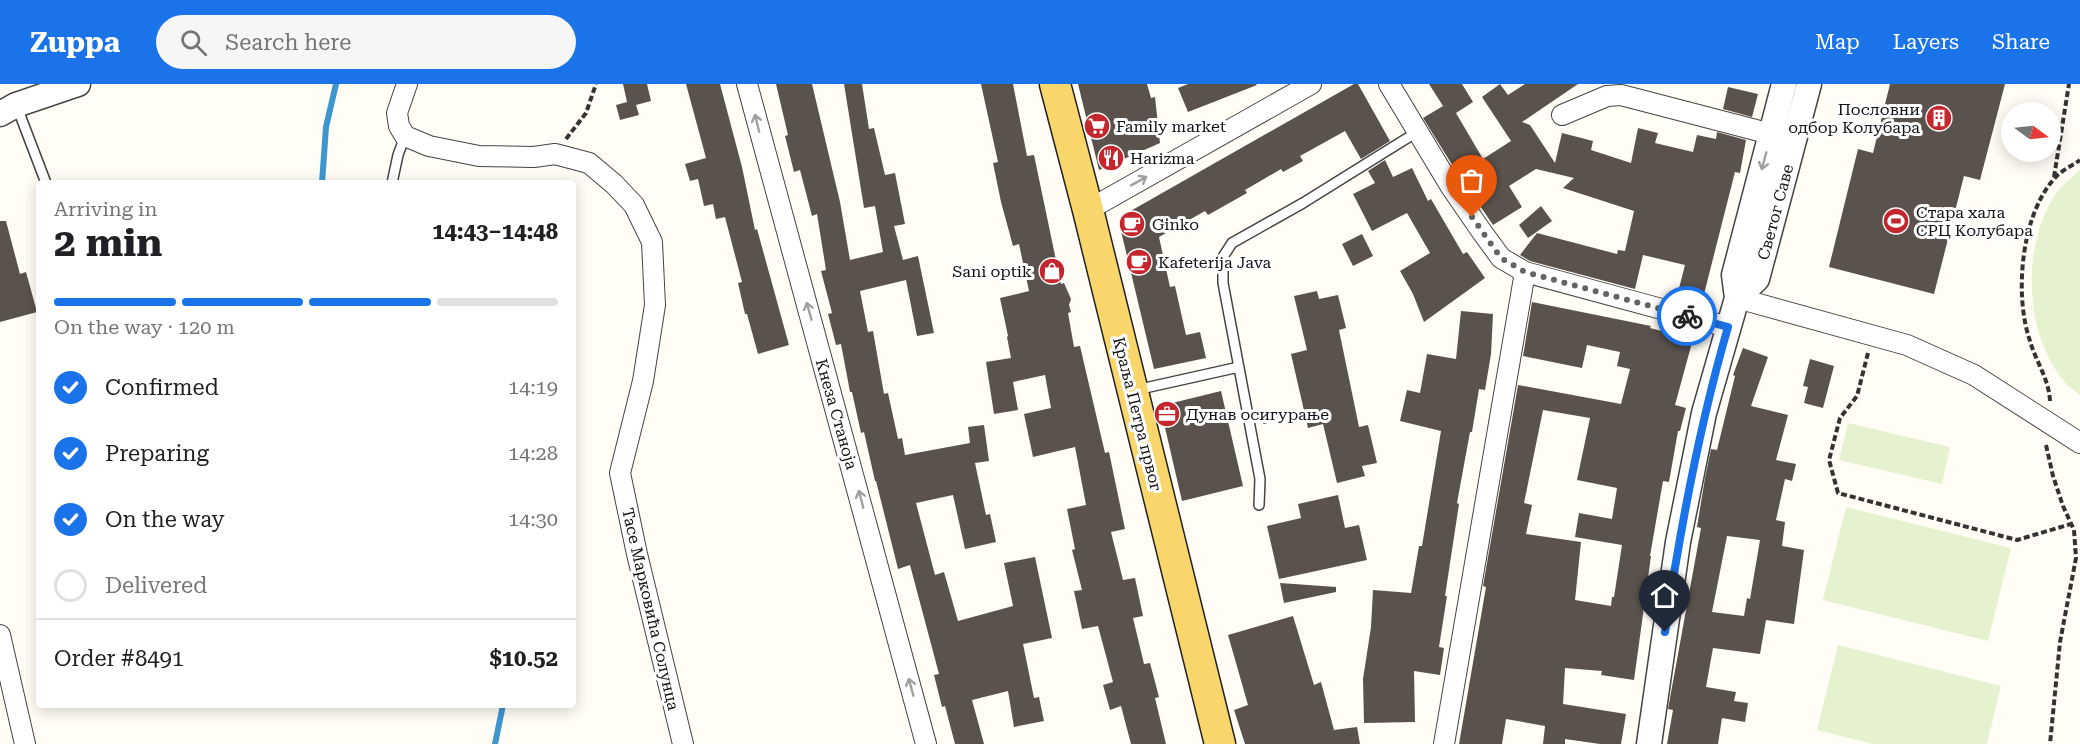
<!DOCTYPE html>
<meta charset="utf-8">
<style>
body{margin:0;font-family:"Roboto Serif",serif;background:#f6f6f6;color:#202124;height:100vh;display:flex;flex-direction:column;font-size:22px;white-space:nowrap}
*{box-sizing:border-box;margin:0}
p{font-size:20px;color:#757577}
.icon{flex:none;width:33px;height:33px;fill:none;stroke:currentColor;stroke-width:2;stroke-linecap:round;stroke-linejoin:round}
.map{position:relative;flex:1;overflow:hidden}
.panel{position:absolute;left:36px;top:96px;width:540px;height:528px;display:flex;flex-direction:column;background:#fff;border-radius:6px;box-shadow:0 3px 15px #0003}
.panel>*{flex:none}
.needle{width:39px;rotate:105deg}
.tools{position:absolute;left:2001px;top:18px;display:grid;gap:12px}
.tools a{display:grid;place-items:center;width:60px;height:60px;border-radius:50%;background:#fff;box-shadow:0 3px 15px #0003;font-size:30px}
.pin{position:absolute;display:grid;place-items:center;width:51px;height:51px;color:#fff;margin:-62px -26px;border-radius:50% 50% 50% 0;rotate:-45deg;box-shadow:0 0 6px #0007}
.pin .icon{rotate:45deg}
.courier{position:absolute;display:grid;place-items:center;width:60px;height:60px;margin:-30px;border:4px solid #1a73e8;border-radius:50%;background:#fff;color:#222;box-shadow:0 2px 8px #0007}
.headline em{font-style:normal;font-weight:700}
.headline div{display:flex;flex-direction:column-reverse}
.headline{display:flex;align-items:center;justify-content:space-between;height:102px;padding:0 18px}
h1{font-size:39px;font-weight:700;line-height:45px}
.bar{display:grid;grid-template-columns:repeat(4,1fr);gap:9px 6px;align-content:center;height:72px;padding:0 18px}
.bar i{height:8px;border-radius:4px;background:#e0e0e0}
.bar .on{background:#1a73e8}
.bar p{grid-column:span 4}
.line{display:flex;align-items:center;gap:15px;padding:0 18px;border-top:2px solid #e0e0e0}
.line div{flex:1}
ol{padding:0 18px;list-style:none}
li{display:flex;align-items:center;gap:18px;height:66px}
li p{margin-inline-start:auto}
li .icon{padding:6px;border-radius:50%;background:#1a73e8;color:#fff;stroke-width:4}
li:last-child{color:#757577}
li i{width:33px;height:33px;border:3px solid #e0e0e0;border-radius:50%}
header{display:flex;align-items:center;gap:36px;box-sizing:border-box;height:84px;padding:0 30px;background:#1a73e8;color:#fff}
header strong{font-size:28px}
nav{display:flex;gap:33px;margin-inline-start:auto;font-size:21px}
.search{width:420px;height:54px;background:#f6f6f6;display:flex;align-items:center;gap:15px;box-sizing:border-box;padding:0 21px;border-radius:33px;color:#757577;font-size:22px}
.map>svg:first-child{display:block}
.pitch{fill:#e6f2cf}
.lines{fill:none;stroke-linecap:round;stroke-linejoin:round}
.stream{stroke:#3f96cf;stroke-width:6}
.building{fill:#5a524d;fill-rule:evenodd}
.service-casing{stroke:#444;stroke-width:12}
.minor-casing{stroke:#444;stroke-width:22}
.tertiary-casing{stroke:#444;stroke-width:27}
.primary-casing{stroke:#222;stroke-width:33}
.path{stroke:#333;stroke-width:4;stroke-dasharray:6 3;stroke-linecap:butt}
.service{stroke:#fff;stroke-width:9}
.minor{stroke:#fff;stroke-width:20}
.tertiary{stroke:#fff;stroke-width:24}
.primary{stroke:#f9d66b;stroke-width:30}
.oneway{stroke:#a0a0a0}
.done{stroke:#646461;stroke-width:6;stroke-dasharray:0 10.8}
.route{stroke:#1a73e8;stroke-width:8}
.labels{text-anchor:middle;stroke-width:6;stroke-linejoin:round;paint-order:stroke}
.poi-label{font-size:16px;fill:#111;stroke:#fff;text-anchor:start}
.street-label{font-size:16px;fill:#111;stroke:#fff}
</style>
<header>
<strong>Zuppa</strong>
<div class="search"><svg class="icon" aria-label="search" viewBox="0 0 24 24"><circle cx="10" cy="10" r="6"/><path d="M15 15l6 6"/></svg>Search here</div>
<nav><a>Map</a><a>Layers</a><a>Share</a></nav>
</header>
<div class="map">
<svg width="2080" height="660" viewBox="0 0 2080 660">
<rect width="100%" height="100%" fill="#fffdf5"/>
<path class="pitch" d="M2080,86v225c-6,-5 -13,-9 -17,-15 -38,-47 -41,-129 -11,-180 6,-12 18,-21 28,-30z
M1848,339l102,24 -8,37 -103,-24z
M1846,423l165,41 -23,93 -165,-41z
M1838,561l163,41 -14,58h-114l-56,-14z"/>
<g class="lines">
<path class="stream" d="M322,99l4,-56 10,-43
M495,660l8,-39"/>
</g>
<path class="building" d="M623,0h24l4,17 -15,4 3,10 -19,5 -4,-15 11,-3z
M686,0h34l22,83 13,63 2,-1 32,116 -31,9 -11,-40h-2l-7,-31 4,-1 -17,-65 -9,2 -3,-15 -9,2 -6,-27 -8,2 -5,-17 21,-6z
M776,0h36l28,118 10,58 33,-8 -8,-46 -11,2 -20,-124h18l7,45 5,-1 11,47 10,-2 10,51 -11,2 9,34 15,-4 16,77 -17,3 -11,-56 -46,11 8,41 5,-1 11,63 4,-1 10,46 4,-1 3,17 65,-12 -2,-16 16,-2 5,36 -14,2 11,52 4,-1 6,28 -31,7 -12,-54 -37,8 19,72 9,-3 14,49 55,-15 -9,-43 31,-6 17,81 -29,6 11,54 5,-1 5,24 -30,6 -6,-36 -36,9 12,44h-29l-10,-38 -3,1 -8,-32 5,-1 -29,-109 -12,4 -22,-88h-1l-11,-49 -3,1 -9,-41h-2l-9,-48 -5,1 -8,-31 4,-1 -11,-42 5,-1 -9,-56 -5,2 -12,-46 -6,2 -9,-36 3,-1z
M981,0h32l14,72 7,-1 27,129 3,-1 7,16 -2,6 2,7 -3,1 6,34 6,-1 25,107 4,-1 16,77 -14,3 12,48 12,-2 8,38 -10,2 11,46 6,-1 9,34 -4,1 11,46h-35l-10,-38 -11,4 -7,-25 10,-3 -15,-56 -16,3 -8,-38 8,-1 -10,-40 3,-1 -8,-40 19,-4 -11,-58 -42,10 -9,-43 27,-6 -6,-33 -32,7 5,28 -24,4 -8,-52 25,-4 -4,-21 1,-1 -8,-38 29,-7 -10,-47 -6,2 -12,-44 -8,-39 5,-1z
M1078,0h69l4,14 4,-1 5,46 -61,27z
M1188,0h68l1,1 -69,27 -10,-24z
M1354,0h4l32,57 -29,18 -16,-28 -45,25 3,5 -20,11 -2,-3 -36,21 2,3 -39,22 -3,-4 -46,26 11,50 5,-1 11,49 14,-3 6,26 -52,11 -33,-138 6,-18z
M1429,0h33l11,18 -17,11 27,46 28,-18 -29,-44 18,-13 8,11 17,-11h53l-56,38 8,3 25,38 7,-30 31,8 -2,9 40,13 7,-35 20,5 -3,10 38,9 4,-17 19,4 1,-7 29,8 -6,33 -5,-1 -34,134 -25,-6 9,-35 -42,-10 -8,34 -105,-28 -10,-6 17,-22 80,21 1,-4 7,1 9,-40 -71,-23 11,-10 -38,-9 -27,17 13,21 -29,18 -42,-62 -28,-45 20,-12z
M1890,0h115l-25,96 -16,-4 -30,118 -105,-27 29,-118 15,4z
M1728,3l30,7 -6,23 -29,-8z
M1385,76l8,17 19,-9 16,33 3,-2 32,55 4,-2 18,26 -61,44 -11,-28 -13,-23 30,-18 -23,-40 -35,18 -19,-37 22,-11 -7,-12z
M1541,122l11,15 -24,17 -9,-13z
M0,137h6l14,53 6,-2 11,40 -37,10z
M1362,150l11,22 -20,10 -11,-22z
M1317,207l2,8 19,-4 8,33 -7,2 20,97 9,-2 9,38 -15,3 3,10 -28,7 -14,-59 -15,4 -17,-74 16,-4 -13,-54z
M1532,218l119,24 -1,2 43,11 -18,66 11,3 -6,23h-2l-9,51 -6,-1 -13,75h1l-17,124 -33,-5 1,-4 -37,-3 -2,36 63,10 -5,30h-21l-35,-5v5h-22l2,-18 -39,-7 -4,25h-43l27,-157 -3,-1 35,-201 103,19 9,-35 -13,-3 3,-14 -33,-7 -5,23 -59,-12zM1543,326l47,8 -13,62 40,8 -5,31 -33,-6 -4,24 47,8 -8,52h-2l-1,9 -36,-6 6,-58 -55,-8 6,-29 -8,-2z
M1461,227l32,3 -2,40 -6,36 -6,-1 -7,43h-2l-13,71 2,1 -14,92h2l-8,51 5,1 -4,27 -26,-4 1,51 -51,1 -1,-44 8,-52 2,-37 38,3 8,-47h3l19,-115 -41,-10 7,-31 13,3 7,-39 29,5z
M1743,264l25,9 -17,49 37,9 -12,45 20,4 -4,17 -7,-2 -9,41 9,2 -3,24 22,4 -10,74 -28,-4 -6,34 -47,-6 -7,39 30,5 -2,9 14,2 -3,19 -23,-4 -4,26h-51l6,-34 -5,-1 33,-181 -4,-1 8,-49 6,-29 6,1 18,-74 -2,-1zM1727,452l33,4 -10,59 -3,-1 -3,18 -32,-4z
M1810,275l24,7 -11,42 -19,-5 4,-16 -5,-1z
M1221,307l22,95 -61,15 -22,-95z
M1338,411l7,33 14,-3 8,35 -88,19 -12,-53 34,-8 -3,-14z
M1280,499l56,4v5l-52,11z
M1293,532l21,69 7,-3 13,48 23,-3 3,17h-115l-11,-34 14,-5 -20,-70z"/>
<g class="lines">
<defs>
<path id="service" d="M17,23l29,76
M392,99l6,-28 7,-19
M1136,306l103,-23
M1259,421l1,-26 -37,-196v-26l9,-14 71,-40 114,-71"/>
<path id="minor" d="M407,0l-10,29 2,13 6,10 24,10 50,10 55,1 21,-3 34,9 25,21 20,21 18,37 3,63 -12,76 -23,92 17,81 46,190
M747,0l179,660
M1389,0l62,103 31,45 19,26 24,14 203,55
M1562,31l45,-19 14,-1 150,39
M1088,126l223,-126
M1737,214l170,47 67,30 106,68
M0,551l25,109
M1444,660l81,-472"/>
<path id="tertiary" d="M0,30l16,-9 62,-21
M1737,214l20,-19 52,-195
M1649,660l29,-202 26,-129 33,-115 -3,-23 50,-191"/>
<path id="primary" d="M1055,0l33,126 132,534"/>
</defs>
<use href="#service" class="service-casing"/>
<use href="#minor" class="minor-casing"/>
<use href="#tertiary" class="tertiary-casing"/>
<use href="#primary" class="primary-casing"/>
<path class="path" d="M566,55l20,-26 10,-29
M2054,93l15,-93
M1868,269l-11,43 -17,22 -11,42 9,33 179,47 54,-16
M2050,317c-1,-22 -14,-39 -20,-60 -16,-46 -9,-125 24,-162 6,-8 18,-13 26,-19
M1263,338l42,-10
M2046,361l7,31 10,30 11,24 2,28 -16,84 -10,102"/>
<use href="#service" class="service"/>
<use href="#minor" class="minor"/>
<use href="#tertiary" class="tertiary"/>
<use href="#primary" class="primary"/>
</g>
<defs><path id="oneway-shaft" d="M-6 0H5M1.5-3L5.5 0L1.5 3" fill="none" stroke-width="1.6" stroke-linecap="round" stroke-linejoin="round" transform="scale(1.5)"/></defs>
<g class="oneway">
<use href="#oneway-shaft" transform="translate(757 39) rotate(-104)"/>
<use href="#oneway-shaft" transform="translate(1764 77) rotate(105)"/>
<use href="#oneway-shaft" transform="translate(1139 97) rotate(-29)"/>
<use href="#oneway-shaft" transform="translate(809 227) rotate(-106)"/>
<use href="#oneway-shaft" transform="translate(861 415) rotate(-105)"/>
<use href="#oneway-shaft" transform="translate(911 603) rotate(-105)"/>
</g>
<g class="lines">
<path class="done" d="M1472,133l29,41 24,14 162,44"/>
<path class="route" d="M1665,548c15,-103 34,-205 63,-305l-41,-11"/>
</g>
<defs>
<symbol id="building-disc" viewBox="-11 -11 22 22"><circle r="9.5" fill="#c4262e" stroke="#fff"/><path d="M-4-6H4V6H1V3H-1V6H-4ZM-2.5-4.3h1.7v1.8h-1.7ZM.8-4.3h1.7v1.8H.8ZM-2.5-1h1.7V.8h-1.7ZM.8-1h1.7V.8H.8Z" fill="#fff"/></symbol>
<symbol id="supermarket-disc" viewBox="-11 -11 22 22"><circle r="9.5" fill="#c4262e" stroke="#fff"/><path d="M-6-5.5h2.5l.6 2H6L4.5 2H-2.5L-4.4-4H-6ZM-1.5 3.2a1.3 1.3 0 1 0 .1 0ZM3 3.2a1.3 1.3 0 1 0 .1 0Z" fill="#fff"/></symbol>
<symbol id="restaurant-disc" viewBox="-11 -11 22 22"><circle r="9.5" fill="#c4262e" stroke="#fff"/><path d="M-5-6h1v4h1v-4h1v4h1v-4h1v5L-1.5 .5V6h-2V.5L-5-1ZM5-6V6H3V1.5H1.5Q1.5-4 5-6Z" fill="#fff"/></symbol>
<symbol id="stadium-disc" viewBox="-11 -11 22 22"><circle r="9.5" fill="#c4262e" stroke="#fff"/><path d="M0-5a6.5 5 0 1 0 0 10a6.5 5 0 1 0 0-10ZM-3.5-1.8h7v3.6h-7Z" fill="#fff"/></symbol>
<symbol id="cafe-disc" viewBox="-11 -11 22 22"><circle r="9.5" fill="#c4262e" stroke="#fff"/><path d="M-5.5-4.5H6V0H3Q3 3.5 0 3.5H-2.5Q-5.5 3.5-5.5 0ZM3-3.2v2h1.7v-2ZM-6 4.5H4V6H-6Z" fill="#fff"/></symbol>
<symbol id="shop-disc" viewBox="-11 -11 22 22"><circle r="9.5" fill="#c4262e" stroke="#fff"/><path d="M-5-2.5h2.3a2.7 3.5 0 0 1 5.4 0H5L5.5 6h-11ZM-1.5-2.5h3a1.5 2.3 0 0 0-3 0Z" fill="#fff"/></symbol>
<symbol id="office-disc" viewBox="-11 -11 22 22"><circle r="9.5" fill="#c4262e" stroke="#fff"/><path d="M-6-3h4V-5.5h4V-3h4V5H-6ZM-1-4.5V-3h2v-1.5ZM-6 0V1H6V0Z" fill="#fff"/></symbol>
</defs>
<g fill-rule="evenodd">
<use href="#building-disc" x="1924" y="19" width="30" height="30"/>
<use href="#supermarket-disc" x="1082" y="27" width="30" height="30"/>
<use href="#restaurant-disc" x="1096" y="59" width="30" height="30"/>
<use href="#stadium-disc" x="1881" y="122" width="30" height="30"/>
<use href="#cafe-disc" x="1117" y="125" width="30" height="30"/>
<use href="#cafe-disc" x="1124" y="163" width="30" height="30"/>
<use href="#shop-disc" x="1037" y="172" width="30" height="30"/>
<use href="#office-disc" x="1152" y="315" width="30" height="30"/>
</g>
<g class="labels">
<g class="poi-label">
<text x="1920" y="31" text-anchor="end">Пословни<tspan x="1920" dy="18">одбор Колубара</tspan></text>
<text x="1116" y="48">Family market</text>
<text x="1130" y="80">Harizma</text>
<text x="1916" y="134">Стара хала<tspan x="1916" dy="18">СРЦ Колубара</tspan></text>
<text x="1152" y="146">Ginko</text>
<text x="1158" y="184">Kafeterija Java</text>
<text x="1032" y="193" text-anchor="end">Sani optik</text>
<text x="1186" y="336">Дунав осигурање</text>
</g>
<g class="street-label">
<text transform="translate(1775 128) rotate(-75)" y="6">Светог Саве</text>
<text transform="translate(837 330) rotate(74)" y="6">Кнеза Станоја</text>
<text transform="translate(1138 330) rotate(76)" y="6">Краља Петра првог</text>
<text transform="translate(651 525) rotate(77)" y="6">Тасе Марковића Солунца</text>
</g>
</g>
</svg>
<div class="tools">
<a><svg class="needle" viewBox="-14 -14 28 28"><path d="M0-13l5 13h-10z" fill="#e53935"/><path d="M0 13l5-13h-10z" fill="#757577"/></svg></a>
</div>
<div class="pin" style="left:1472px;top:133px;background:#ea580c"><svg class="icon" aria-label="bag" viewBox="0 0 24 24"><path d="M5 8h14l-1 12H6zM9 8a3 3 0 0 1 6 0"/></svg></div>
<div class="pin" style="left:1665px;top:548px;background:#1f2937"><svg class="icon" aria-label="home" viewBox="0 0 24 24"><path d="M3 11l9-7 9 7M6 9v11h12V9"/></svg></div>
<div class="courier" style="left:1687px;top:232px"><svg class="icon" aria-label="bike" viewBox="0 0 24 24"><circle cx="6" cy="16" r="4"/><circle cx="18" cy="16" r="4"/><path d="M6 16l4-8h5l3 8M10 8l3 8H6M13 5h3"/></svg></div>
<section class="panel">
<div class="headline"><div><h1>2 min</h1><p>Arriving in</p></div><em>14:43–14:48</em></div>
<div class="bar"><i class="on"></i><i class="on"></i><i class="on"></i><i></i><p>On the way · 120 m</p></div>
<ol>
<li><svg class="icon" aria-label="check" viewBox="0 0 24 24"><path d="M5 12l5 5 9-10"/></svg>Confirmed<p>14:19</p></li>
<li><svg class="icon" aria-label="check" viewBox="0 0 24 24"><path d="M5 12l5 5 9-10"/></svg>Preparing<p>14:28</p></li>
<li><svg class="icon" aria-label="check" viewBox="0 0 24 24"><path d="M5 12l5 5 9-10"/></svg>On the way<p>14:30</p></li>
<li><i></i>Delivered</li>
</ol>
<div class="line" style="height:78px"><div>Order #8491</div><b>$10.52</b></div>
</section>
</div>
